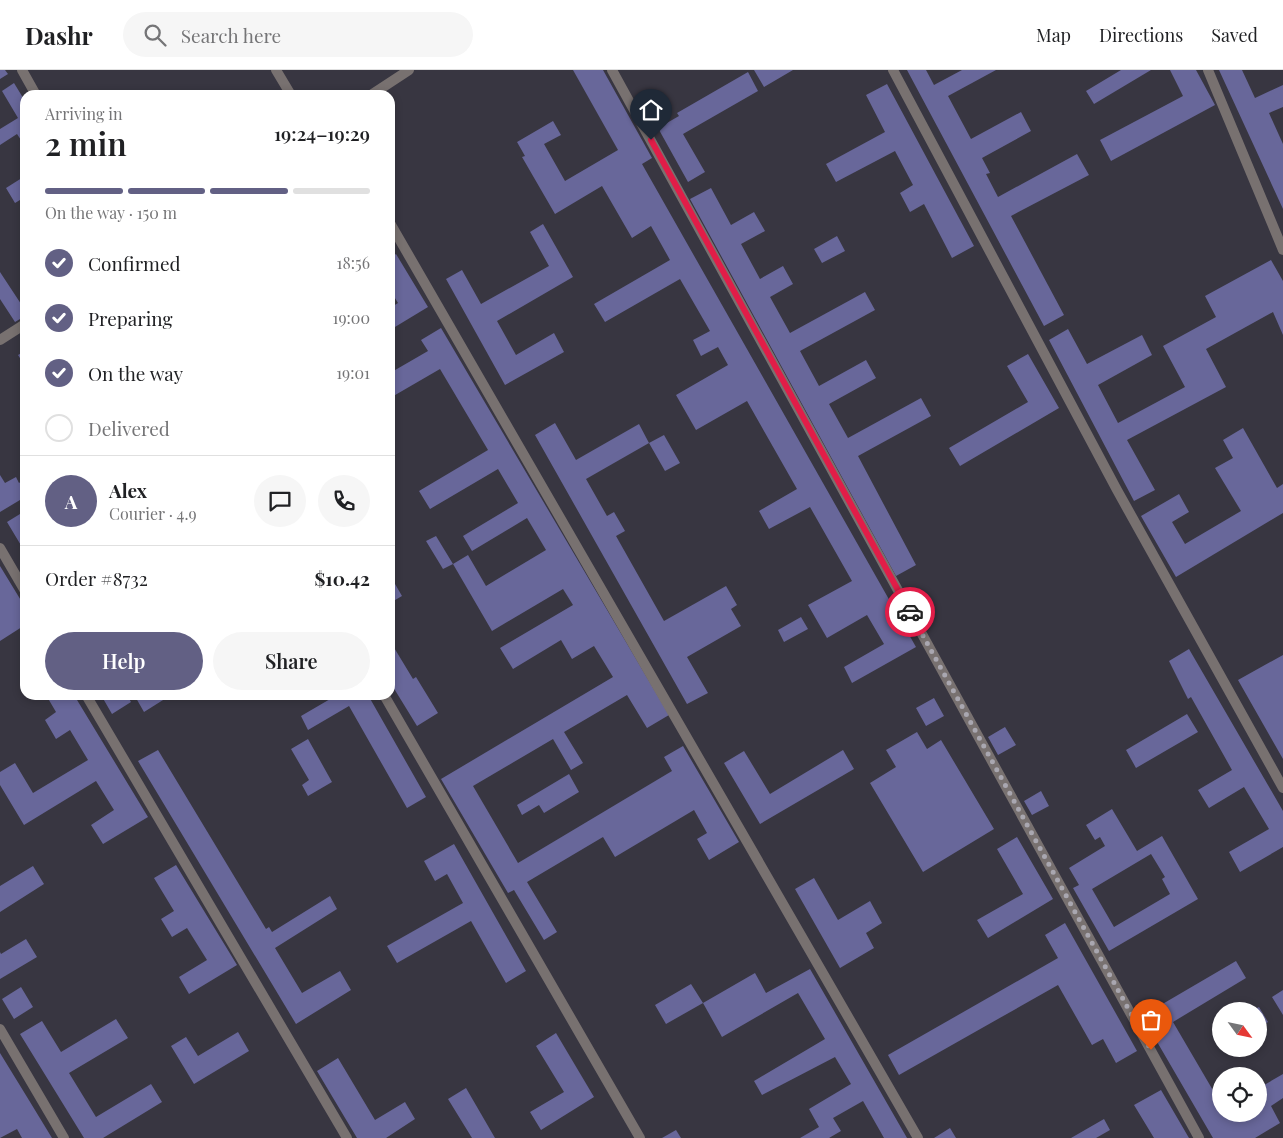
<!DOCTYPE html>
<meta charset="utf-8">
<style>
body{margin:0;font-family:"Playfair Display",serif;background:#f6f6f6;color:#202124;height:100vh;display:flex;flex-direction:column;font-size:19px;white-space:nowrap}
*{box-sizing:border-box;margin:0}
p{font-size:16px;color:#757577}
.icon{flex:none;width:28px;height:28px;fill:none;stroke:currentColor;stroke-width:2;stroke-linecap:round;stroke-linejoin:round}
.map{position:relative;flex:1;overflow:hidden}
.sheet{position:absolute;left:20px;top:20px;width:375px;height:610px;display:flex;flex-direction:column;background:#fff;border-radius:15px;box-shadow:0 2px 8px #0003}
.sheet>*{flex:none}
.needle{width:32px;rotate:123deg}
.buttons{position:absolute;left:1212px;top:932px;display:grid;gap:10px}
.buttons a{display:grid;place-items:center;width:55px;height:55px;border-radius:50%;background:#fff;box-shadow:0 2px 8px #0003;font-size:25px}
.pin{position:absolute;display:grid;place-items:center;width:42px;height:42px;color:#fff;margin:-51px -21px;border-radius:50% 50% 50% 0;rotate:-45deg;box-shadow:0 0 5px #0007}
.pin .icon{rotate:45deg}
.courier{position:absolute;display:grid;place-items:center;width:50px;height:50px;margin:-25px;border:4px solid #e11d48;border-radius:50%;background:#fff;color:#222;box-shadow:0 1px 6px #0007}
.summary em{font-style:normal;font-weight:600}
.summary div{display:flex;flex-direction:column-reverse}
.summary{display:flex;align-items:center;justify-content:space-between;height:85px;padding:0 25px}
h1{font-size:32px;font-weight:600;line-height:38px}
.bar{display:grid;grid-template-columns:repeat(4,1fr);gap:8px 5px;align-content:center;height:60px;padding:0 25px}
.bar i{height:6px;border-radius:4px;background:#e0e0e0}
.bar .selected{background:#626084}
.bar p{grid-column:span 4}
.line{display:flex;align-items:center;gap:12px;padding:0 25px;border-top:1px solid #e0e0e0}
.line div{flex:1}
.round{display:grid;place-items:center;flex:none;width:52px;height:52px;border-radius:26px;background:#f6f6f6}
ol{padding:0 25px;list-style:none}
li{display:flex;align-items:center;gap:15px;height:55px}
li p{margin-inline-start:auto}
li .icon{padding:5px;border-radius:50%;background:#626084;color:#fff;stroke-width:4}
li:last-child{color:#757577}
li i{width:28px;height:28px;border:2px solid #e0e0e0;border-radius:50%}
.primary-button{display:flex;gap:10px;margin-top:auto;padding:10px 25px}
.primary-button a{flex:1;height:58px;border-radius:30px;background:#626084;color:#fff;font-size:20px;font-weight:600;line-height:58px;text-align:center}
.primary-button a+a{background:#f6f6f6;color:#202124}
header{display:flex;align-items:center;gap:30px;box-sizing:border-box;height:70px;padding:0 25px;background:#fff;border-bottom:1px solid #e0e0e0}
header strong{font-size:24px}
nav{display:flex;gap:28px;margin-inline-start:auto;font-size:18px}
.search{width:350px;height:45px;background:#f6f6f6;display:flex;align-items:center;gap:12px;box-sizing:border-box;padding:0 18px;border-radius:28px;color:#757577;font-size:19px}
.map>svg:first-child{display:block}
.building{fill:#68679a;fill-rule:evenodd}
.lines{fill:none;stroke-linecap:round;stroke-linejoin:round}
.lane{stroke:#787170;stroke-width:10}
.street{stroke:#787170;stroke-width:10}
.done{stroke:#a9a7b0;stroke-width:5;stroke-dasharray:0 9}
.route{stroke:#e11d48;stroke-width:6}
</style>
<header>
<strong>Dashr</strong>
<div class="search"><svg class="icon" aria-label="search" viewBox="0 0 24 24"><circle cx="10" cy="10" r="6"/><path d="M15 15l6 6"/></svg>Search here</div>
<nav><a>Map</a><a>Directions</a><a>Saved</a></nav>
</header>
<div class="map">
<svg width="1283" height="1068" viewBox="0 0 1283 1068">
<rect width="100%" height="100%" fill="#383641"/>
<path class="building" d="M0,0h5l3,4 -8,5z
M573,0h30l49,88 -10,6 274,483 -64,36 -8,-16 40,-23 -17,-29 -40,23 -19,-33 44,-24 -42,-74 -41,22 -10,-18 38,-22 -50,-88 -51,29 -20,-35 52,-30 -10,-18 -17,9 -8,-16 17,-9 -30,-52 -75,43 -11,-18 76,-44 -19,-34 -19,12 -30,-52 -47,28 -33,-57 3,-1 -8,-14 36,-21 8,14 -17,9 21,37 53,-31z
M754,0h39l-29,17z
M907,0h19l8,15 28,-15h34l-48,26 23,43 50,-27 10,19 -49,27 8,15 -4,1 12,23 79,-43 12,21 -78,41 53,99 -20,11z
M1121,0h30l-57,34 -8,-13z
M1170,0h26l19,35 -104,56 -11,-21 83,-44z
M1219,0h23l13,28 28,-13v22l-14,6 14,31v65z
M748,2l10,19 -75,43 22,38 -17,10 -30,-54 21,-12 -2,-3z
M14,13l11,18v45l-8,-12 -17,11v-16l18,-11 -16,-27z
M887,14l87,162 -22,12 -28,-54 -14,8 -10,-19 13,-8 -18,-34 -59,31 -10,-18 59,-32 -19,-37z
M25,106v21l-10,6 -9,-15z
M711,118l20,37 23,-13 11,19 -24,13 19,35 23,-13 10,18 -23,13 20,36 75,-41 10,18 -75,41 19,35 47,-26 10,18 -47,26 19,34 73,-40 10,18 -73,40 58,109 -20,11 -206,-377z
M543,154l30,53 -76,44 19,34 38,-22 10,19 -59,33 -59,-106 16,-9 19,34 68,-38 -19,-34z
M837,166l8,15 -23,12 -8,-14z
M396,184l32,53 -38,23v-22l8,-5 -8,-13v-32z
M1271,190l12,21v54l-10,-23 -67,37 20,38 -99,53 28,50 -21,11 -85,-161 19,-11 19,35 55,-29 10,20 -54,30 20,38 67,-36 -22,-41 53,-29 -11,-21z
M0,202l25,38v6l-10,6 -15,-23z
M441,258l228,387 -22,13 -20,-33 -63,37 19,31 -12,7 -18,-31 -80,47 45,77 154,-92 -8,-14 19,-11 56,96 -30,18 -12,-21 10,-6 -13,-23 -79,47 -12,-20 -76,45 30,50 -13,8 -30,-50 -6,3 -67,-114 172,-102 -19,-31 -22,13 -11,-19 -48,29 -13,-21 73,-43 -10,-16 -71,42 -39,-67 15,-9 18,31 60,-36 -19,-32 -55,33 -9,-15 55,-33 -20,-34 -68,40 -11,-18 69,-41 -48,-81 -50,29v-25l38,-22 -7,-11z
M25,281v15l-7,-11z
M1028,284l31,54 -99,58 -11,-18 79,-46 -21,-36z
M555,353l21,37 63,-36 10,19 -63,36 21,37 7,-4 11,19 -9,5 48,85 62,-35 11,19 -6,4 10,17 -54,31 21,36 -21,11 -152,-269z
M1243,358l34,60 6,-4v29l-107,64 -35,-61 38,-22 10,18 -17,10 13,22 56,-33 -26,-43 18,-10 -10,-18z
M664,365l16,28 -15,8 -16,-28z
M0,405l5,8 11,-6 3,6 6,-4v18l-25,15z
M20,444l5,8v30l-18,-30z
M436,466l17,28 -10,5 -17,-28z
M0,496l25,41v18l-25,16z
M391,507l11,19 -12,7v-25z
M801,547l7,12 -24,13 -6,-12z
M390,571l23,38 3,-2 22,36 -21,13 -27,-44z
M1189,579l94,162v36l-43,25 -11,-20 40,-23 -25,-42 -35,21 -11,-18 34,-20 -41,-73 -3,2 -19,-38z
M1283,585v104l-45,-79z
M46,625h28l74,122 -45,27 -12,-19 23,-15 -18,-29 -72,44 -24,-40v-13l15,-9 18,30 55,-33 -18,-30 -14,9 -11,-19 11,-8z
M101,625h26l4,7 -19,12z
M140,625h31l-27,17 -8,-14z
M337,625h31l58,102 -19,11 -58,-102 -41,24 -7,-14z
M934,628l10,18 -18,10 -10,-18z
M1187,644l11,18 -62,36 -10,-18z
M1005,657l11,18 -18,10 -10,-18z
M917,662l10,17 14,-9 53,89 -71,43 -53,-89 26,-16 -10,-17z
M308,669l24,43 -24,14 -6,-11 7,-5 -18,-31z
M158,680l108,179 3,-2 3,5 58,-36 7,13 -62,39 27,45 38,-22 11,19 -55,34 -158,-263z
M843,680l11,19 -94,55 -36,-61 20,-12 26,43z
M569,704l10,18 -35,21 -5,-8 -17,10 -5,-10z
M1041,721l8,15 -17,9 -8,-14z
M1112,739l25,42 25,-15 36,63 -89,52 -36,-63 6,-3 -10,-17 36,-22 -5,-9 -5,3 -9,-15zM1151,784l14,23 -3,2 8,15 -56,33 -22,-38z
M1017,767l36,62 -65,39 -11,-18 46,-26 -26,-45z
M454,774l72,127 -20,12 -35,-62 -74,42 -10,-17 76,-43 -16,-29 -12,7 -11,-20z
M176,795l61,100 -48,29 -10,-17 28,-17 -20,-32 -15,9 -11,-18 13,-8 -20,-33z
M33,796l11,18 -44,28v-26z
M814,808l24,42 32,-19 12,22 -16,10 8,15 -34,20 -45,-79z
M1065,853l72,128 -21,12 -13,-24 -11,6 -34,-60 -159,90 -11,-20 170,-97 -13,-23z
M26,869l11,18 -37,22v-27l1,2z
M1236,891l10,17 -73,44 48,82v10h38v-26l24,-14v24l-12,8 9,17 -25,15h-42l-71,-122z
M810,899l70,122 27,47h-23l-21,-37 -30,17 8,13 -12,7h-29l19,-11 -10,-18 42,-25 -16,-27 -73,38 -8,-14 71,-42 -27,-46 -76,44 -19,-34 -37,21 -11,-19 36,-21 12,19 52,-30 11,20z
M21,917l12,20 -19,12 -12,-20z
M1283,920v25l-11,-18z
M1259,937l9,15 -9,6v-17h-8z
M116,949l12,19 -59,35 27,44 55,-33 11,18 -59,36h-19l-64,-104 22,-13 19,31z
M238,962l11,19 -55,33 -23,-38 15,-9 12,19z
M556,963l38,64 -53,33 -11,-18 34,-20 -28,-46z
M0,983l27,44 25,41h-30l-5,-9 -17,9z
M338,988l37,62 30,-18 10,17 -29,19h-29l-40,-67z
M466,1018l29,50h-23l-24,-39z
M1161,1020l28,48h-35l-20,-33z
M1104,1049l6,11 -14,8h-25z
M950,1058l6,10h-22z
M676,1060l5,8h-19z"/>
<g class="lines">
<path class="lane" d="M22,0l14,25
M276,0l15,25"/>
<path class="street" d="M612,0l587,1068
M893,0l224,420 166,298
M1208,0l75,180
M371,25l38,-25
M390,153l528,915
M0,270l25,-16
M0,478l25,43
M86,625l261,443
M384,625l256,443
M0,959l64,109"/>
</g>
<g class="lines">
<path class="done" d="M910,542l241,438"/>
<path class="route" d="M651,70l259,472"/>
</g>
</svg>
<div class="buttons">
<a><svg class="needle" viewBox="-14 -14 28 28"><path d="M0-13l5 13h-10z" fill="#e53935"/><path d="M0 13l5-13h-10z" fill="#757577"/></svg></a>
<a><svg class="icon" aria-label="locate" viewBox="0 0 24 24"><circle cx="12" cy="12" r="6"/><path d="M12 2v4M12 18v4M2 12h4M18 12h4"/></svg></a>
</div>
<div class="pin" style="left:1151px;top:980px;background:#ea580c"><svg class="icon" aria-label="bag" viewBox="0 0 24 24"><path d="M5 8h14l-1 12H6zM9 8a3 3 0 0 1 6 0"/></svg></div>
<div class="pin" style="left:651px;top:70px;background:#1f2937"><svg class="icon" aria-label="home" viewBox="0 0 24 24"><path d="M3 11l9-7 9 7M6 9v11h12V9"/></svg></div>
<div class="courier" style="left:910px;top:542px"><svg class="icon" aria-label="car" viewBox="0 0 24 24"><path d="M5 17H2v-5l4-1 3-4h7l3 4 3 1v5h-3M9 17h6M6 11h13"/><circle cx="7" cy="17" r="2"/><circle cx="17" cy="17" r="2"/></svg></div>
<section class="sheet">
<div class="summary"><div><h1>2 min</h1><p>Arriving in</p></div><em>19:24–19:29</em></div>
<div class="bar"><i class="selected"></i><i class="selected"></i><i class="selected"></i><i></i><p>On the way · 150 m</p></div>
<ol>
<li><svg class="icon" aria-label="check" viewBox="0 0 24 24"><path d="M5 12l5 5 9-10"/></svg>Confirmed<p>18:56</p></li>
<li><svg class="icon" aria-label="check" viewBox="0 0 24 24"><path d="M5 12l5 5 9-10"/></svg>Preparing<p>19:00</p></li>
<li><svg class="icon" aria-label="check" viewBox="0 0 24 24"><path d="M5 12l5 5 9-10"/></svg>On the way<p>19:01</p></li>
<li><i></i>Delivered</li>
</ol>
<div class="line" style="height:90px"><b class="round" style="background:#626084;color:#fff">A</b><div><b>Alex</b><p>Courier · 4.9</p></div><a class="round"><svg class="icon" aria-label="chat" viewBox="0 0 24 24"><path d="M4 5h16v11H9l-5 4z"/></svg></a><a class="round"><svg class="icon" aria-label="phone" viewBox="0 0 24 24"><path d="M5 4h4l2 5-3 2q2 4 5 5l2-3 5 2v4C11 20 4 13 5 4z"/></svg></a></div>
<div class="line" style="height:65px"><div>Order #8732</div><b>$10.42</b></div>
<div class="primary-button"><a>Help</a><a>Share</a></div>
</section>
</div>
